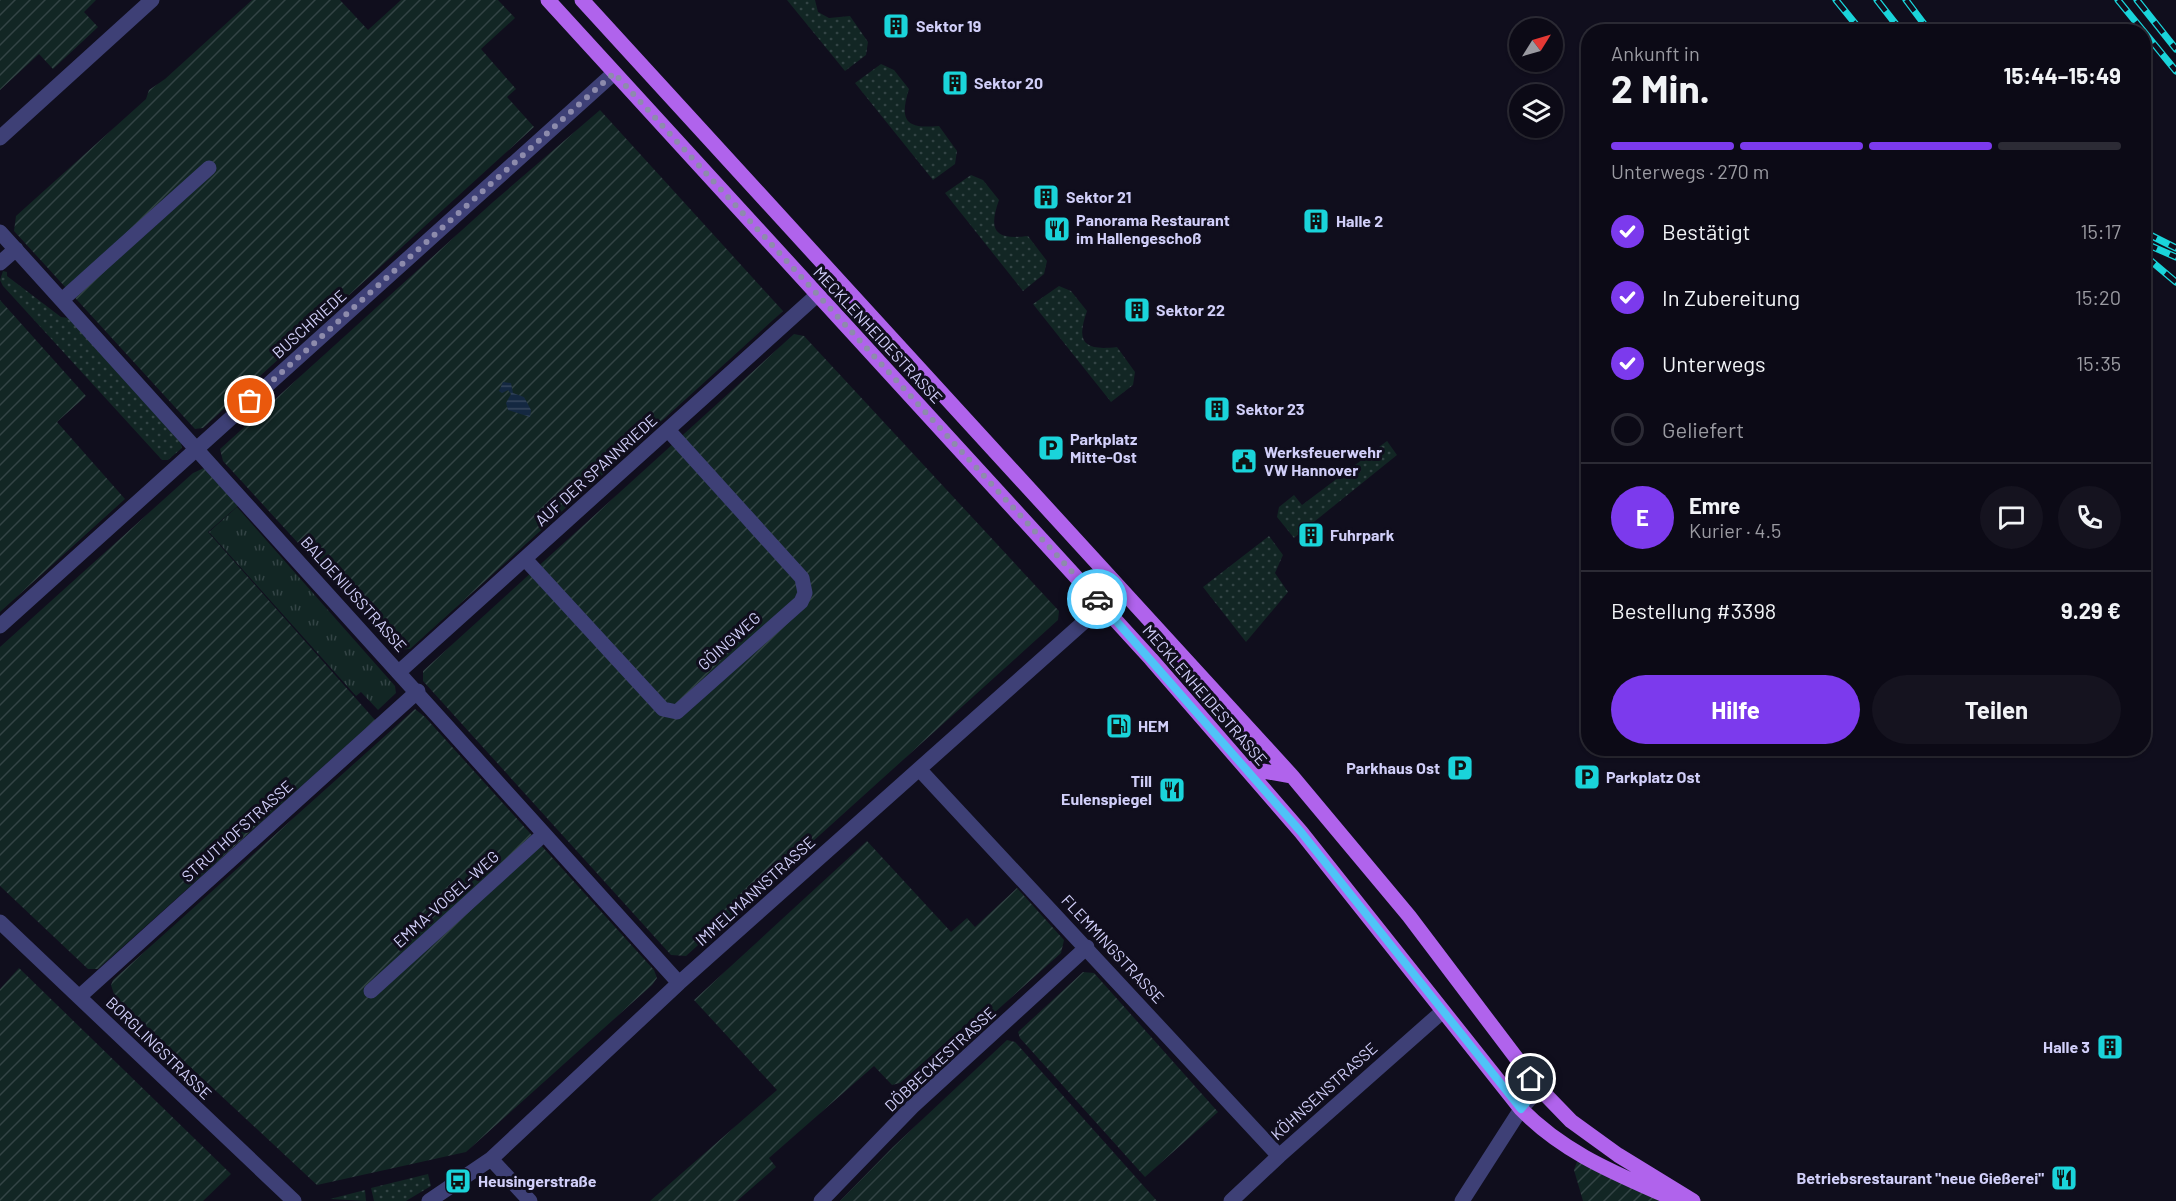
<!DOCTYPE html>
<html lang="de">
<meta charset="utf-8">
<style>
body{margin:0;font-family:Barlow,sans-serif;background:#15131f;color:#f1f3f6;height:100vh;display:flex;flex-direction:column;font-size:22px;white-space:nowrap}
*{box-sizing:border-box;margin:0}
p{font-size:20px;color:#9a9aa1}
.icon{flex:none;width:33px;height:33px;fill:none;stroke:currentColor;stroke-width:2;stroke-linecap:round;stroke-linejoin:round}
.map{position:relative;flex:1;overflow:hidden}
.drawer{position:absolute;left:1581px;top:24px;width:570px;height:732px;display:flex;flex-direction:column;background:#0c0a16;border-radius:24px;box-shadow:0 2px 4px #0004,0 0 0 2px #2c2b35}
.drawer>*{flex:none}
.needle{width:39px;rotate:53deg}
.fabs{position:absolute;left:1509px;top:18px;display:grid;gap:12px}
.fabs a{display:grid;place-items:center;width:54px;height:54px;border-radius:50%;background:#0c0a16;box-shadow:0 2px 4px #0004,0 0 0 2px #2c2b35;font-size:30px}
.pin{position:absolute;display:grid;place-items:center;width:51px;height:51px;color:#fff;margin:-26px;border:3px solid #fff;border-radius:50%;box-shadow:0 2px 6px #0007}
.courier{position:absolute;display:grid;place-items:center;width:60px;height:60px;margin:-30px;border:4px solid #4fc3f7;border-radius:50%;background:#fff;color:#222;box-shadow:0 2px 8px #0007}
.overview em{font-style:normal;font-weight:700}
.overview div{display:flex;flex-direction:column-reverse}
.overview{display:flex;align-items:center;justify-content:space-between;height:102px;padding:0 30px}
h1{font-size:39px;font-weight:700;line-height:45px}
.bar{display:grid;grid-template-columns:repeat(4,1fr);gap:9px 6px;align-content:center;height:72px;padding:0 30px}
.bar i{height:8px;border-radius:4px;background:#2c2b35}
.bar .selected{background:#7c3aed}
.bar p{grid-column:span 4}
.line{display:flex;align-items:center;gap:15px;padding:0 30px;border-top:2px solid #2c2b35}
.line div{flex:1}
.round{display:grid;place-items:center;flex:none;width:63px;height:63px;border-radius:32px;background:#15131f}
ol{padding:0 30px;list-style:none}
li{display:flex;align-items:center;gap:18px;height:66px}
li p{margin-inline-start:auto}
li .icon{padding:6px;border-radius:50%;background:#7c3aed;color:#fff;stroke-width:4}
li:last-child{color:#9a9aa1}
li i{width:33px;height:33px;border:3px solid #2c2b35;border-radius:50%}
.primary-button{display:flex;gap:12px;margin-top:auto;padding:12px 30px}
.primary-button a{flex:1;height:69px;border-radius:36px;background:#7c3aed;color:#fff;font-size:24px;font-weight:700;line-height:69px;text-align:center}
.primary-button a+a{background:#15131f;color:#f1f3f6}
.map>svg:first-child{display:block}
.grass{fill:url(#grass-dots)}
.park{fill:url(#park-tufts)}
.garden{fill:url(#garden-furrows)}
.water{fill:url(#water-rules)}
.lines{fill:none;stroke-linecap:round;stroke-linejoin:round}
.minor{stroke:#3e4076;stroke-width:15}
.major{stroke:#b063ec;stroke-width:15}
.rail-casing{stroke:#1ad4da;stroke-width:7}
.rail{stroke:#100e1d;stroke-width:4.5;stroke-dasharray:14;stroke-linecap:butt}
.done{stroke:#8d8bac;stroke-width:6;stroke-dasharray:0 10.8}
.route{stroke:#4fc3f7;stroke-width:8}
.labels{text-anchor:middle;stroke-width:6;stroke-linejoin:round;paint-order:stroke}
.poi-label{font-size:16px;font-weight:bold;fill:#d1cff9;stroke:#100e1d;text-anchor:start}
.street-label{font-size:16px;fill:#d1cff9;stroke:#100e1d}
</style>
<div class="map">
<svg width="2176" height="1201" viewBox="0 0 2176 1201">
<defs>
<pattern id="grass-dots" width="8" height="8" patternUnits="userSpaceOnUse" patternTransform="scale(1.5)"><rect width="8" height="8" fill="#122624"/><path d="M2 2h.1M6 6h.1" fill="none" stroke="#334445" stroke-width="1.8" stroke-linecap="round"/></pattern>
<pattern id="park-tufts" width="24" height="20" patternUnits="userSpaceOnUse" patternTransform="scale(1.5)"><rect width="24" height="20" fill="#122624"/><path d="M3 7l-1-3M5 7V3M7 7l1-3M15 17l-1-3M17 17v-4M19 17l1-3" fill="none" stroke="#334445"/></pattern>
<pattern id="garden-furrows" width="10" height="10" patternUnits="userSpaceOnUse" patternTransform="scale(1.5)"><rect width="10" height="10" fill="#122624"/><path d="M-1 1l2-2M0 10L10 0M9 11l2-2" fill="none" stroke="#334445"/></pattern>
<pattern id="water-rules" width="6" height="5" patternUnits="userSpaceOnUse" patternTransform="scale(1.5)"><rect width="6" height="5" fill="#142841"/><path d="M0 2.5h6" fill="none" stroke="#35465d"/></pattern>
</defs>
<rect width="100%" height="100%" fill="#100e1d"/>
<path class="grass" d="M787,0h28l3,12 11,6 21,-2 18,26 -2,13 -21,16z
M881,64l13,6 15,19c-10,32 -3,40 30,37l18,25 -2,13 -22,16 -78,-97z
M971,175l12,5 16,20c-11,31 -4,40 29,36l19,25 -3,13 -21,17 -78,-98z
M3,271l4,1v4l54,41 8,1 111,120 2,10 -14,12h-6l-159,-174 -3,-6z
M1059,286l12,5 16,20c-11,31 -4,40 30,36l18,25 -2,13 -22,17 -78,-98z
M1387,441l10,14 -103,83 -17,-21 2,-10 15,-12 8,10z
M1269,536l14,19 -8,18 13,19 -42,50 -43,-55z
M428,1174l3,12 -25,15h-32l-3,-13z
M365,1190l1,11 -36,-2z"/>
<path class="park" d="M237,507l158,179 1,7 -18,17 -17,-18 -5,4 -147,-164z"/>
<path class="garden" d="M0,0h96l-12,12 14,15 -45,42 -14,-15 -39,36z
M252,0h88l28,30 33,-30h97l17,18 -34,31 35,40 -9,8 27,30 -331,301 -8,1 -181,-198 2,-15 130,-117 3,-9 16,-11z
M600,110l183,201 -373,338 -14,1 -173,-189 -3,-12 273,-247z
M0,300l86,96 -29,26 68,77 -125,113z
M794,334l10,2 255,275 -1,9 -372,336 -15,-1 -248,-274v-10z
M204,468l35,37 -31,27 167,188 -277,249h-10l-88,-83v-239l193,-174z
M415,709l10,8 229,253 3,8 -5,7 -186,167 -149,33 -202,-188 -4,-12 2,-5z
M867,841l84,91 16,-14 8,9 42,-39 47,52 -3,13 -67,60 -9,-5 -85,75 -8,2 -18,-19 -105,92 7,9 -39,34h-87l127,-111 -83,-90z
M19,968l212,206 -28,27h-203v-212z
M1083,972l11,1 124,139 -73,65 -125,-139 -2,-6z
M1007,1040l8,2 142,159h-317l53,-54z
M1579,1156l99,45h-95l-9,-31z"/>
<path class="water" d="M503,382l8,1 2,10 11,4 7,13 -1,7 -22,-7 -2,-7 5,-9 -3,-4 -6,3 -3,-2z"/>
<g class="lines">
<path class="minor" d="M0,138l152,-138
M0,232l679,751
M0,263l16,-14
M62,300l147,-132
M525,559l138,150 14,3 124,-110 4,-9 -3,-15 -134,-148
M0,626l614,-553
M400,671l417,-376
M919,769l360,387
M0,922l294,279
M371,991l173,-157
M79,997l339,-306
M491,1159l39,42
M429,1201l62,-42 188,-176 424,-378
M821,1201l91,-94 175,-160
M1231,1201l48,-45 164,-145
M1462,1201l59,-92 18,-21"/>
<path class="major" d="M548,0l603,659 150,173 220,277c45,46 99,66 157,92
M582,0l710,776 117,140 130,172 32,33 47,34 75,46
M1246,768l46,8"/>
<defs>
<path id="rail" d="M1836,0l26,32
M1877,0l25,32
M1906,0l24,32
M2118,0l58,71
M2137,0l39,49
M2144,232l32,16
M2144,243l32,14
M2144,255l32,27"/>
</defs>
<use href="#rail" class="rail-casing"/>
<use href="#rail" class="rail"/>
</g>
<g class="lines">
<path class="done" d="M250,401l364,-328 483,526"/>
<path class="route" d="M1097,599l204,233 220,277 18,-21 -8,-9"/>
</g>
<defs>
<symbol id="building-square" viewBox="-11 -11 22 22"><rect x="-9" y="-9" width="18" height="18" rx="4" fill="#1ad4da" stroke="#100e1d"/><path d="M-4-6H4V6H1V3H-1V6H-4ZM-2.5-4.3h1.7v1.8h-1.7ZM.8-4.3h1.7v1.8H.8ZM-2.5-1h1.7V.8h-1.7ZM.8-1h1.7V.8H.8Z" fill="#111"/></symbol>
<symbol id="restaurant-square" viewBox="-11 -11 22 22"><rect x="-9" y="-9" width="18" height="18" rx="4" fill="#1ad4da" stroke="#100e1d"/><path d="M-5-6h1v4h1v-4h1v4h1v-4h1v5L-1.5 .5V6h-2V.5L-5-1ZM5-6V6H3V1.5H1.5Q1.5-4 5-6Z" fill="#111"/></symbol>
<symbol id="parking-square" viewBox="-11 -11 22 22"><rect x="-9" y="-9" width="18" height="18" rx="4" fill="#1ad4da" stroke="#100e1d"/><path d="M-3.5-5.5H1a3.5 3.5 0 0 1 0 7H-1V5.5H-3.5ZM-1-3.4V-.6H.8a1.4 1.4 0 0 0 0-2.8Z" fill="#111"/></symbol>
<symbol id="civic-square" viewBox="-11 -11 22 22"><rect x="-9" y="-9" width="18" height="18" rx="4" fill="#1ad4da" stroke="#100e1d"/><path d="M-.6-6.5H3V-4.5H.6V-3L4-1V1h2V6H-6V1h2V-1L-.6-3ZM-1.2 2.5V6h2.4V2.5Z" fill="#111"/></symbol>
<symbol id="fuel-square" viewBox="-11 -11 22 22"><rect x="-9" y="-9" width="18" height="18" rx="4" fill="#1ad4da" stroke="#100e1d"/><path d="M-5.5-6h7V0h2V4h1.3V-2.5L3-4.5l.8-.8L6-3V5H2.5V1h-1V6h-7ZM-4.2-4.7v3.2H.2V-4.7Z" fill="#111"/></symbol>
<symbol id="bus-square" viewBox="-11 -11 22 22"><rect x="-9" y="-9" width="18" height="18" rx="4" fill="#1ad4da" stroke="#100e1d"/><path d="M-5-6H5V4H4V6H2V4H-2V6H-4V4H-5ZM-3.5-4V0h7V-4ZM-3.5 1.2v1.5H-2V1.2ZM2 1.2v1.5H3.5V1.2Z" fill="#111"/></symbol>
</defs>
<g fill-rule="evenodd">
<use href="#building-square" x="881" y="11" width="30" height="30"/>
<use href="#building-square" x="940" y="68" width="30" height="30"/>
<use href="#building-square" x="1031" y="182" width="30" height="30"/>
<use href="#building-square" x="1301" y="206" width="30" height="30"/>
<use href="#restaurant-square" x="1042" y="214" width="30" height="30"/>
<use href="#building-square" x="1122" y="295" width="30" height="30"/>
<use href="#building-square" x="1202" y="394" width="30" height="30"/>
<use href="#parking-square" x="1036" y="433" width="30" height="30"/>
<use href="#civic-square" x="1229" y="446" width="30" height="30"/>
<use href="#building-square" x="1296" y="520" width="30" height="30"/>
<use href="#fuel-square" x="1104" y="711" width="30" height="30"/>
<use href="#parking-square" x="1445" y="753" width="30" height="30"/>
<use href="#parking-square" x="1572" y="762" width="30" height="30"/>
<use href="#restaurant-square" x="1157" y="775" width="30" height="30"/>
<use href="#building-square" x="2095" y="1032" width="30" height="30"/>
<use href="#restaurant-square" x="2049" y="1163" width="30" height="30"/>
<use href="#bus-square" x="443" y="1166" width="30" height="30"/>
</g>
<g class="labels">
<g class="poi-label">
<text x="916" y="32">Sektor 19</text>
<text x="974" y="89">Sektor 20</text>
<text x="1066" y="203">Sektor 21</text>
<text x="1076" y="226">Panorama Restaurant<tspan x="1076" dy="18">im Hallengeschoß</tspan></text>
<text x="1336" y="227">Halle 2</text>
<text x="1156" y="316">Sektor 22</text>
<text x="1236" y="415">Sektor 23</text>
<text x="1070" y="445">Parkplatz<tspan x="1070" dy="18">Mitte-Ost</tspan></text>
<text x="1264" y="458">Werksfeuerwehr<tspan x="1264" dy="18">VW Hannover</tspan></text>
<text x="1330" y="541">Fuhrpark</text>
<text x="1138" y="732">HEM</text>
<text x="1440" y="774" text-anchor="end">Parkhaus Ost</text>
<text x="1606" y="783">Parkplatz Ost</text>
<text x="1152" y="787" text-anchor="end">Till<tspan x="1152" dy="18">Eulenspiegel</tspan></text>
<text x="2090" y="1053" text-anchor="end">Halle 3</text>
<text x="2044" y="1184" text-anchor="end">Betriebsrestaurant "neue Gießerei"</text>
<text x="478" y="1187">Heusingerstraße</text>
</g>
<g class="street-label">
<text transform="translate(309 324) rotate(-42)" y="6">BUSCHRIEDE</text>
<text transform="translate(878 335) rotate(47)" y="6">MECKLENHEIDESTRASSE</text>
<text transform="translate(596 470) rotate(-42)" y="6">AUF DER SPANNRIEDE</text>
<text transform="translate(354 594) rotate(48)" y="6">BALDENIUSSTRASSE</text>
<text transform="translate(729 641) rotate(-42)" y="6">GÖINGWEG</text>
<text transform="translate(1205 695) rotate(49)" y="6">MECKLENHEIDESTRASSE</text>
<text transform="translate(237 831) rotate(-42)" y="6">STRUTHOFSTRASSE</text>
<text transform="translate(755 891) rotate(-42)" y="6">IMMELMANNSTRASSE</text>
<text transform="translate(446 899) rotate(-42)" y="6">EMMA-VOGEL-WEG</text>
<text transform="translate(1113 949) rotate(47)" y="6">FLEMMINGSTRASSE</text>
<text transform="translate(159 1048) rotate(44)" y="6">BORGLINGSTRASSE</text>
<text transform="translate(940 1059) rotate(-43)" y="6">DÖBBECKESTRASSE</text>
<text transform="translate(1324 1091) rotate(-42)" y="6">KÖHNSENSTRASSE</text>
</g>
</g>
</svg>
<div class="fabs">
<a><svg class="needle" viewBox="-14 -14 28 28"><path d="M0-13l5 13h-10z" fill="#e53935"/><path d="M0 13l5-13h-10z" fill="#9a9aa1"/></svg></a>
<a><svg class="icon" aria-label="layers" viewBox="0 0 24 24"><path d="M12 4l9 5-9 5-9-5zM3 14l9 5 9-5"/></svg></a>
</div>
<div class="pin" style="left:250px;top:401px;background:#ea580c"><svg class="icon" aria-label="bag" viewBox="0 0 24 24"><path d="M5 8h14l-1 12H6zM9 8a3 3 0 0 1 6 0"/></svg></div>
<div class="pin" style="left:1531px;top:1079px;background:#1f2937"><svg class="icon" aria-label="home" viewBox="0 0 24 24"><path d="M3 11l9-7 9 7M6 9v11h12V9"/></svg></div>
<div class="courier" style="left:1097px;top:599px"><svg class="icon" aria-label="car" viewBox="0 0 24 24"><path d="M5 17H2v-5l4-1 3-4h7l3 4 3 1v5h-3M9 17h6M6 11h13"/><circle cx="7" cy="17" r="2"/><circle cx="17" cy="17" r="2"/></svg></div>
<section class="drawer">
<div class="overview"><div><h1>2 Min.</h1><p>Ankunft in</p></div><em>15:44–15:49</em></div>
<div class="bar"><i class="selected"></i><i class="selected"></i><i class="selected"></i><i></i><p>Unterwegs · 270 m</p></div>
<ol>
<li><svg class="icon" aria-label="check" viewBox="0 0 24 24"><path d="M5 12l5 5 9-10"/></svg>Bestätigt<p>15:17</p></li>
<li><svg class="icon" aria-label="check" viewBox="0 0 24 24"><path d="M5 12l5 5 9-10"/></svg>In Zubereitung<p>15:20</p></li>
<li><svg class="icon" aria-label="check" viewBox="0 0 24 24"><path d="M5 12l5 5 9-10"/></svg>Unterwegs<p>15:35</p></li>
<li><i></i>Geliefert</li>
</ol>
<div class="line" style="height:108px"><b class="round" style="background:#7c3aed;color:#fff">E</b><div><b>Emre</b><p>Kurier · 4.5</p></div><a class="round"><svg class="icon" aria-label="chat" viewBox="0 0 24 24"><path d="M4 5h16v11H9l-5 4z"/></svg></a><a class="round"><svg class="icon" aria-label="phone" viewBox="0 0 24 24"><path d="M5 4h4l2 5-3 2q2 4 5 5l2-3 5 2v4C11 20 4 13 5 4z"/></svg></a></div>
<div class="line" style="height:78px"><div>Bestellung #3398</div><b>9.29 €</b></div>
<div class="primary-button"><a>Hilfe</a><a>Teilen</a></div>
</section>
</div>
